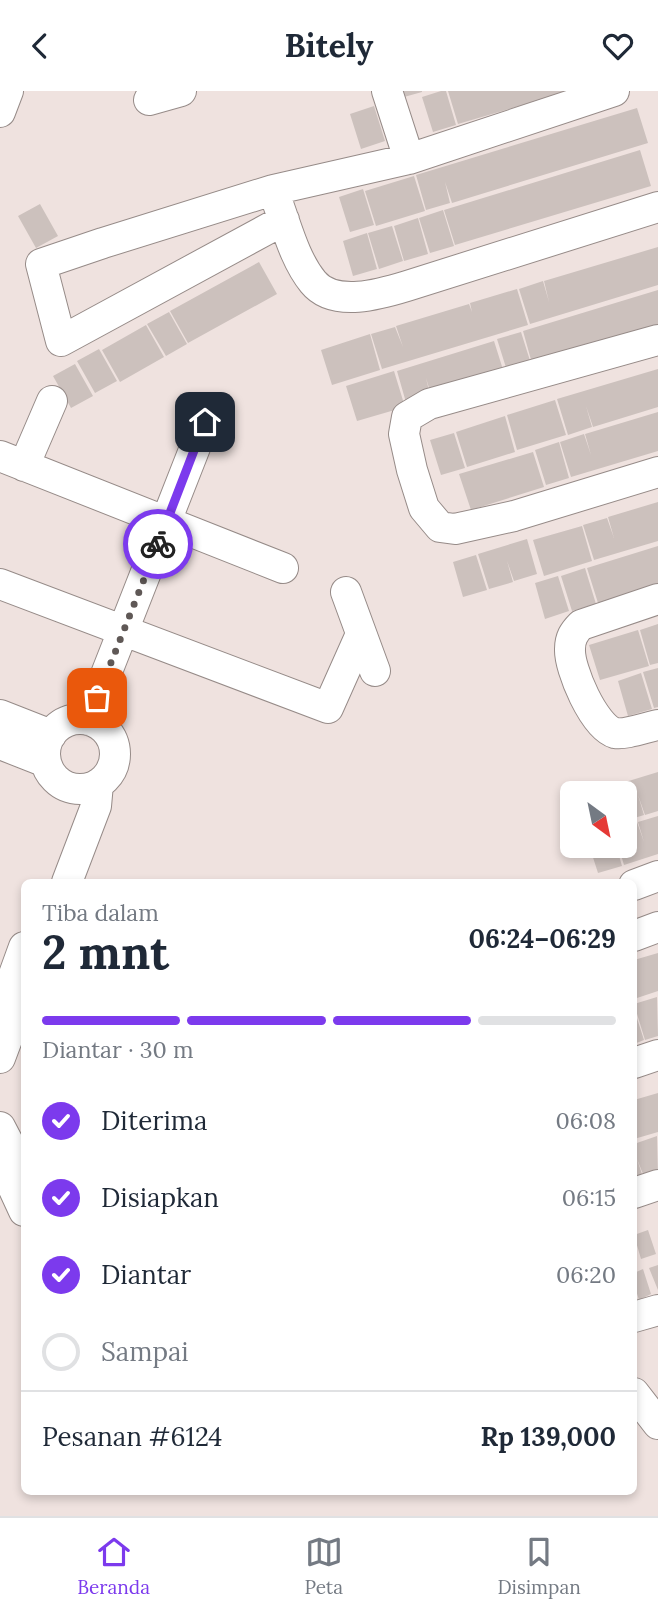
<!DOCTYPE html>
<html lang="id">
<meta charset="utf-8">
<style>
body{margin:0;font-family:Lora,serif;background:#f6f6f7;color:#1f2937;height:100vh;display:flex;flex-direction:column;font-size:26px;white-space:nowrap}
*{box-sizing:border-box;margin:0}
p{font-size:23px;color:#747a83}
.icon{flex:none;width:38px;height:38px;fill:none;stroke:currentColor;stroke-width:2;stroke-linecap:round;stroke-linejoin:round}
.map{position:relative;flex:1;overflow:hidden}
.side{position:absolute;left:21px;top:788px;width:616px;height:616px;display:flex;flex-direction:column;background:#fff;border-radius:10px;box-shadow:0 4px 10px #0003}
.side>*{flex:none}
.needle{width:46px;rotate:147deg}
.buttons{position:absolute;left:560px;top:690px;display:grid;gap:14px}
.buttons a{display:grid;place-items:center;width:77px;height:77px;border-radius:10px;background:#fff;box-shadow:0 4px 10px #0003;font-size:35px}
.pin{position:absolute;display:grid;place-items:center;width:60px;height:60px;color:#fff;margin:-30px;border-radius:14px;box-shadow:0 4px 10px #0006}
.courier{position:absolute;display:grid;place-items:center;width:70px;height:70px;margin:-35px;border:5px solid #7c3aed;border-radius:50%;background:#fff;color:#222;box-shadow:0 2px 9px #0007}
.overview em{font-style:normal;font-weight:800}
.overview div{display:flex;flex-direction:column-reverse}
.overview{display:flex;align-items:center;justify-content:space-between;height:119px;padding:0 21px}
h1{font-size:46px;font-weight:800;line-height:52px}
.bar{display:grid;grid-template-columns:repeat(4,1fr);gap:10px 7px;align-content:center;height:84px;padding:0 21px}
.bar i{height:9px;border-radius:5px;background:#e0e1e3}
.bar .on{background:#7c3aed}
.bar p{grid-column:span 4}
.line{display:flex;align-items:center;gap:18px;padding:0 21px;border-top:2px solid #e0e1e3}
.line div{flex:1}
ol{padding:0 21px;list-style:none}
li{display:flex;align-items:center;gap:21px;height:77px}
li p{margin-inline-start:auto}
li .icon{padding:7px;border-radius:50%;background:#7c3aed;color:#fff;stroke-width:4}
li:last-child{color:#747a83}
li i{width:38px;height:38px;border:4px solid #e0e1e3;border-radius:50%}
header{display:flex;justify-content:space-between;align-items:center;height:91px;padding:0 21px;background:#fff;font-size:32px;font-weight:800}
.tabs{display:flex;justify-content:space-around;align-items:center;height:98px;border-top:2px solid #e0e1e3;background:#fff;font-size:19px;color:#747a83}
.tabs a{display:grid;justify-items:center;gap:4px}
.tabs .on{color:#7c3aed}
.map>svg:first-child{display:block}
.building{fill:#ccc1bd}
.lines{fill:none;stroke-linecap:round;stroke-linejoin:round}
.minor-casing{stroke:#968b88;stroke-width:32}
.minor{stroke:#fff;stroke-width:30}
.done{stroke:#5f5856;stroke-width:7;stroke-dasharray:0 12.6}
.route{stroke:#7c3aed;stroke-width:9}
</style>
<header><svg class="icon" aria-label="back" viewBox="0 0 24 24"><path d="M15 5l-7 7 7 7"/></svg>Bitely<svg class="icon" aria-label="heart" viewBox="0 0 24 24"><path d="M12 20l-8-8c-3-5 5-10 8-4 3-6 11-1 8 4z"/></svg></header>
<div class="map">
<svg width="658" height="1425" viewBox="0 0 658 1425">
<rect width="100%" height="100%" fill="#efe2df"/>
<path class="building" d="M403,0h19v1l-18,5z
M441,0h5l10,34 -23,7 -11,-35z
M448,0h118l1,1 -109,32z
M374,15l11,35 -24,8 -11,-35z
M637,17l11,35 -196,60 -7,-21 5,21 -24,7 -10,-35z
M640,59l11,36 -196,59 -11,-35z
M414,85l11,35 -49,15 -11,-35z
M363,98l11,36 -24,7 -11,-35z
M40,113l18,32 -22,12 -18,-32z
M443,119l11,36 -24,7 -11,-35z
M418,127l10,36 -24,7 -10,-35z
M392,135l11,35 -24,8 -11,-36z
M367,142l10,36 -24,7 -10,-35z
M658,156v38l-128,39 -11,-35 24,-8 6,21 -5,-21z
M259,171l18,32 -89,49 -18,-32z
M517,198l11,36 -146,44 -11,-35 24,-7 8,20 -7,-21 73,-22 3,8 -2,-9z
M658,199v39l-125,38 -10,-36z
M169,221l18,32 -21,12 -19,-32z
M146,234l18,32 -44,25 -18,-32z
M521,241l11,35 -24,7 -11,-35z
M370,243l10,36 -48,15 -11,-35z
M494,250l11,35 -73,22 -6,-20 5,21 -24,7 -10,-35z
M99,258l18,32 -22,12 -18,-32z
M75,273l18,32 -22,12 -18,-32z
M658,278v38l-65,20 -7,-21 6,21 -24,8 -11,-36z
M394,280l11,36 -48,14 -11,-35z
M555,309l11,35 -49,15 -10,-35z
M658,321v39l-87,26 -11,-35 24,-8 7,21 -6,-21z
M505,325l10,36 -48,15 -11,-35z
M454,342l11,35 -24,7 -11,-35z
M559,351l10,36 -23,7 -11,-35z
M533,361l11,35 -73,23 -12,-36z
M658,411v39l-64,19 -11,-35 24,-7 7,20 -6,-21z
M582,435l10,35 -48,15 -11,-36z
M527,448l10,35 -23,7 -7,-20 6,21 -24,7 -11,-35z
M658,455v38l-60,19 -11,-35z
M476,464l11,35 -24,7 -10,-35z
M585,477l11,36 -24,7 -11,-35z
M558,485l11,35 -24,8 -10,-36z
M658,533v39l-8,2 -10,-35z
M638,539l11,36 -49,14 -11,-35z
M658,577v39l-4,1 -11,-36z
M641,582l11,36 -24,7 -10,-35z
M658,681v39l-13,4 -7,-20 6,20 -19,6v-28h-14l-2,-6z
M658,725v38l-34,11 -6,-20h7v-19l12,-4 7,20 -6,-20z
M589,754h27l6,21 -24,7z
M658,862v38l-24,8v-39z
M657,906l1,39 -13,4 -11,-36z
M634,918l10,31 -10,4z
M658,1002v39l-24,7v-39z
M657,1045l1,39 -13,4 -8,-20 7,21 -10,3v-39z
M648,1139l8,24 -15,5 -7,-24z
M658,1174v25l-9,-22z
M643,1178l8,25 -12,6 -5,-16v-11z"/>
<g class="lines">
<defs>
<path id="minor" d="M387,0l22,68
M149,9l32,-9
M0,21l8,-21
M277,110c10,27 18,59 36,81 21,26 68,12 94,4l251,-79
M284,129l-223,121 -20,-77 62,-21 170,-53 136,-31 205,-68
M658,249l-229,64 -22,13 -3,17 8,36 12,38 16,19 15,2 59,-13 144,-44
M0,365l283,112
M24,375l28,-65
M0,493l328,124 33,-74
M346,501l29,79
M658,508l-77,26c-7,7 -11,13 -11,24 -1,20 24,78 45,84 10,2 32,-6 43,-8
M0,624l51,20
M45 663a35 35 0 1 1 70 0a35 35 0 1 1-70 0Z
M88,629l117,-298
M0,653l46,18
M67,791l29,-76 2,-22
M634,794l24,-9
M634,845l24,-9
M0,922l24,-66
M0,967l24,-64
M634,972l24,-8
M0,1036l24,46
M0,1068l24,52
M634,1102l24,-8
M634,1226l24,-7
M634,1302l24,31"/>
</defs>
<use href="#minor" class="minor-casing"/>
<use href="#minor" class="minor"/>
</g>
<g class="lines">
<path class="done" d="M97,607l61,-154"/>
<path class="route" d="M158,453l47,-122"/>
</g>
</svg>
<div class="buttons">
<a><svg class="needle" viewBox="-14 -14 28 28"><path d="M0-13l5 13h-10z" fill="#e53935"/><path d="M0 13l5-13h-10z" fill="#747a83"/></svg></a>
</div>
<div class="pin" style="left:97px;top:607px;background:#ea580c"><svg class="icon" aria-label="bag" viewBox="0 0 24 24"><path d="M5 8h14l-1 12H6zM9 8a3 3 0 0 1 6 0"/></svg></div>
<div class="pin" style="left:205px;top:331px;background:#1f2937"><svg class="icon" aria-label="home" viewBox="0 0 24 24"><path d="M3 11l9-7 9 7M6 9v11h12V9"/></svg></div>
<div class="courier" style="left:158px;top:453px"><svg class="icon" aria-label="bike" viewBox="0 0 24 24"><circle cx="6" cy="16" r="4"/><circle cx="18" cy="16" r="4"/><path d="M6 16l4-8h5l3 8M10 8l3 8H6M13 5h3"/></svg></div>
<section class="side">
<div class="overview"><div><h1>2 mnt</h1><p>Tiba dalam</p></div><em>06:24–06:29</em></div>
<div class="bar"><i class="on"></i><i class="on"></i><i class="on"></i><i></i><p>Diantar · 30 m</p></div>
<ol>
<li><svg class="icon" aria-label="check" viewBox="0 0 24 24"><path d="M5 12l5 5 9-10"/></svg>Diterima<p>06:08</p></li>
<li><svg class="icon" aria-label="check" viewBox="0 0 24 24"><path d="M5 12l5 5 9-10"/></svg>Disiapkan<p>06:15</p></li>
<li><svg class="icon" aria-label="check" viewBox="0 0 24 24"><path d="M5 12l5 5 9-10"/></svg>Diantar<p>06:20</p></li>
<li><i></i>Sampai</li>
</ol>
<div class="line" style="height:91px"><div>Pesanan #6124</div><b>Rp 139,000</b></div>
</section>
</div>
<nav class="tabs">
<a class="on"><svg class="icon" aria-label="home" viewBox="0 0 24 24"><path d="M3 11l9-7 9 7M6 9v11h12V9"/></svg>Beranda</a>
<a><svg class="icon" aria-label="map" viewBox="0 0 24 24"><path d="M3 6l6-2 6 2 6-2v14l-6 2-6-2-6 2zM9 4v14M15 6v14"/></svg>Peta</a>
<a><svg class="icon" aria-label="saved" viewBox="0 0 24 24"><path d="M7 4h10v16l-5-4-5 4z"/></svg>Disimpan</a>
</nav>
